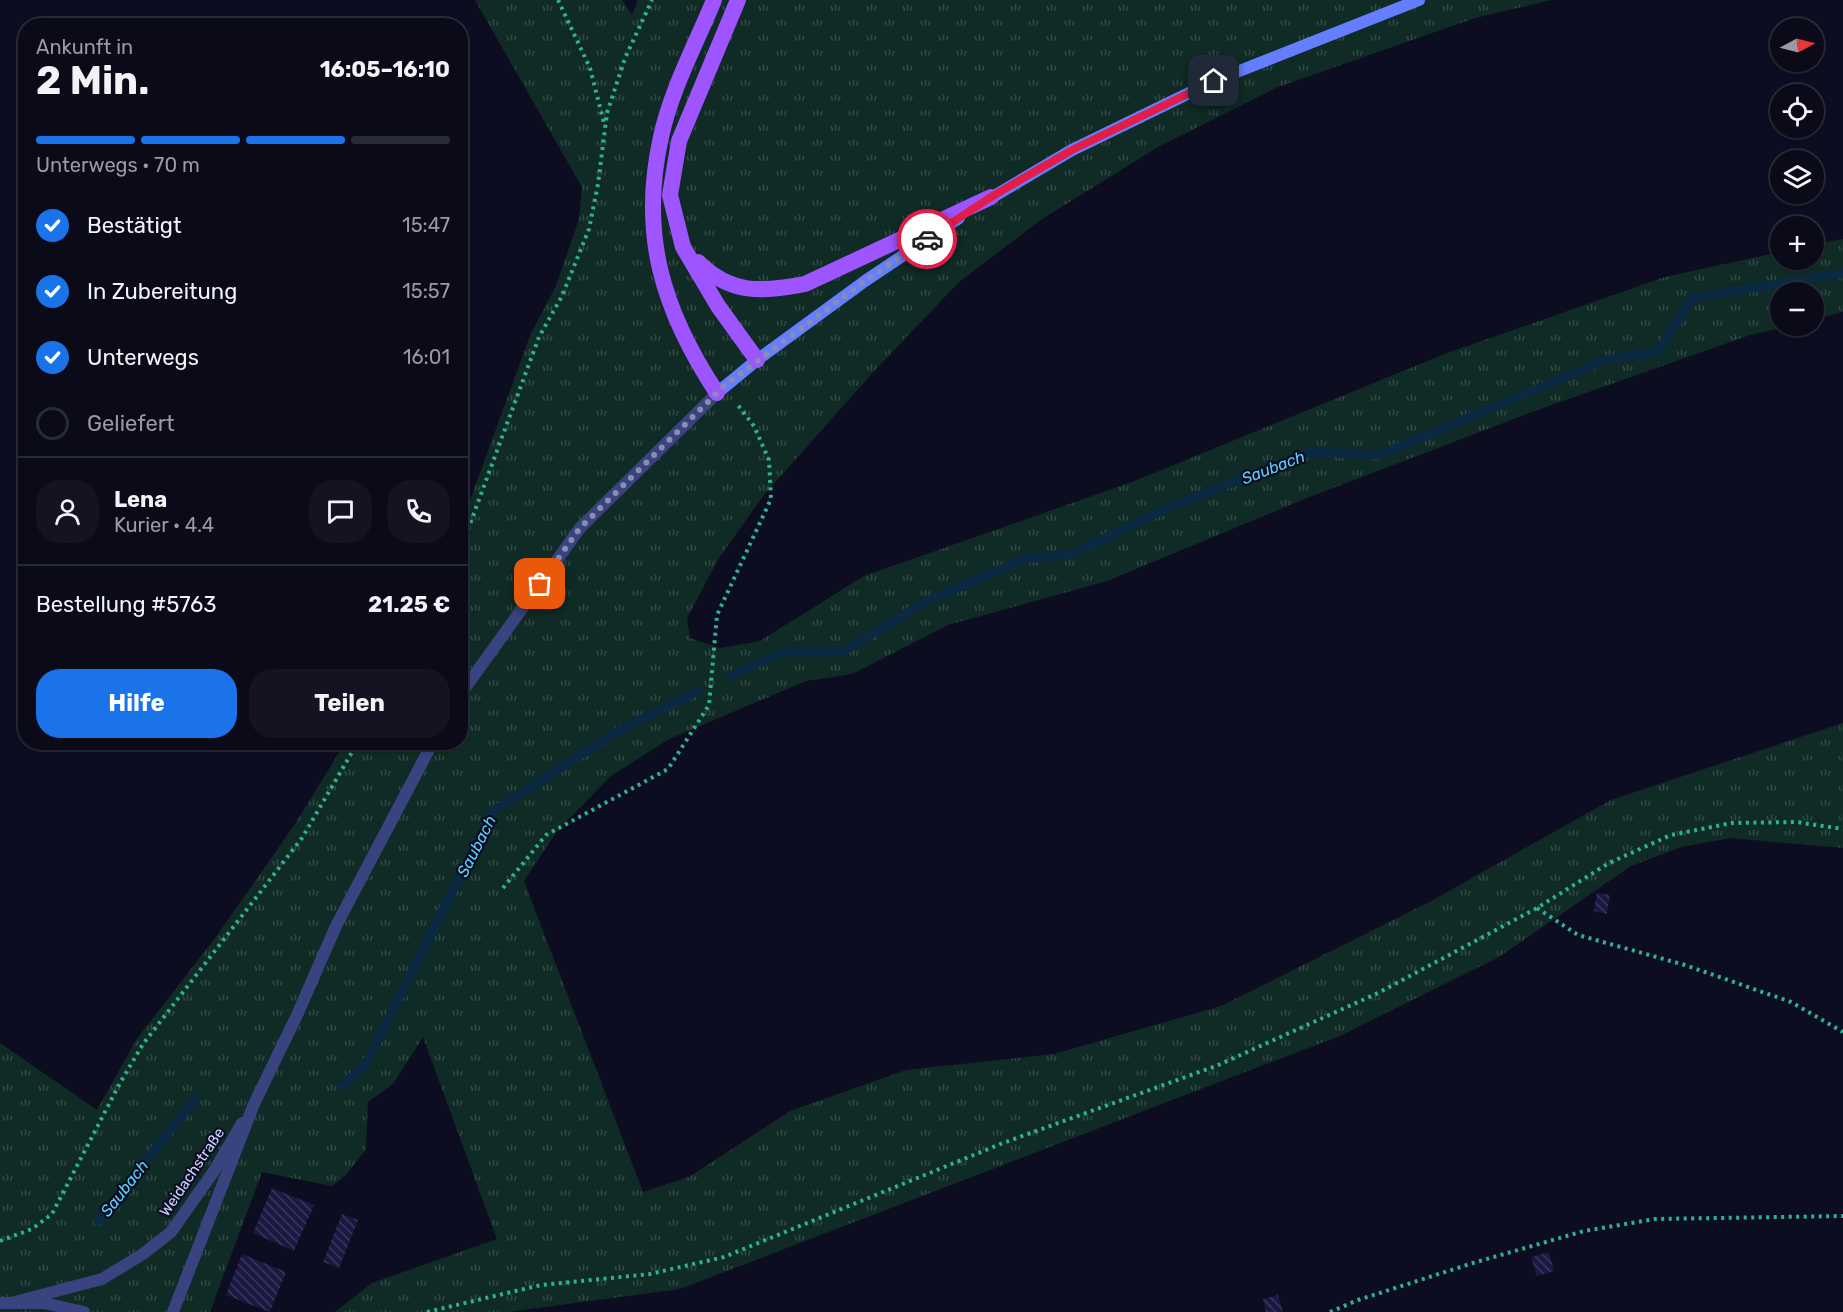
<!DOCTYPE html>
<html lang="de">
<meta charset="utf-8">
<style>
body{margin:0;font-family:Rubik,sans-serif;background:#131322;color:#f1f3f6;height:100vh;display:flex;flex-direction:column;font-size:22px;white-space:nowrap}
*{box-sizing:border-box;margin:0}
p{font-size:20px;color:#999aa2}
.icon{flex:none;width:33px;height:33px;fill:none;stroke:currentColor;stroke-width:2;stroke-linecap:round;stroke-linejoin:round}
.map{position:relative;flex:1;overflow:hidden}
.sheet{position:absolute;left:18px;top:18px;width:450px;height:732px;display:flex;flex-direction:column;background:#0a0a19;border-radius:24px;box-shadow:0 2px 4px #0004,0 0 0 2px #2a2b38}
.sheet>*{flex:none}
.needle{width:39px;rotate:83deg}
.buttons{position:absolute;left:1770px;top:18px;display:grid;gap:12px}
.buttons a{display:grid;place-items:center;width:54px;height:54px;border-radius:50%;background:#0a0a19;box-shadow:0 2px 4px #0004,0 0 0 2px #2a2b38;font-size:30px}
.pin{position:absolute;display:grid;place-items:center;width:51px;height:51px;color:#fff;margin:-26px;border-radius:12px;box-shadow:0 3px 9px #0006}
.courier{position:absolute;display:grid;place-items:center;width:60px;height:60px;margin:-30px;border:4px solid #e11d48;border-radius:50%;background:#fff;color:#222;box-shadow:0 2px 8px #0007}
.head em{font-style:normal;font-weight:700}
.head div{display:flex;flex-direction:column-reverse}
.head{display:flex;align-items:center;justify-content:space-between;height:102px;padding:0 18px}
h1{font-size:39px;font-weight:700;line-height:45px}
.bar{display:grid;grid-template-columns:repeat(4,1fr);gap:9px 6px;align-content:center;height:72px;padding:0 18px}
.bar i{height:8px;border-radius:4px;background:#2a2b38}
.bar .current{background:#1a73e8}
.bar p{grid-column:span 4}
.line{display:flex;align-items:center;gap:15px;padding:0 18px;border-top:2px solid #2a2b38}
.line div{flex:1}
.round{display:grid;place-items:center;flex:none;width:63px;height:63px;border-radius:24px;background:#131322}
ol{padding:0 18px;list-style:none}
li{display:flex;align-items:center;gap:18px;height:66px}
li p{margin-inline-start:auto}
li .icon{padding:6px;border-radius:50%;background:#1a73e8;color:#fff;stroke-width:4}
li:last-child{color:#999aa2}
li i{width:33px;height:33px;border:3px solid #2a2b38;border-radius:50%}
.button{display:flex;gap:12px;margin-top:auto;padding:12px 18px}
.button a{flex:1;height:69px;border-radius:24px;background:#1a73e8;color:#fff;font-size:24px;font-weight:700;line-height:69px;text-align:center}
.button a+a{background:#131322;color:#f1f3f6}
.map>svg:first-child{display:block}
.grass{fill:url(#grass-tufts)}
.lines{fill:none;stroke-linecap:round;stroke-linejoin:round}
.stream{stroke:#0b2942;stroke-width:9}
.building{fill:url(#building-back-hatch)}
.path{stroke:#2eb290;stroke-width:4;stroke-dasharray:3 4.5;stroke-linecap:butt}
.minor{stroke:#384380;stroke-width:12}
.tertiary{stroke:#384380;stroke-width:12}
.secondary{stroke:#647eff;stroke-width:12}
.primary{stroke:#9e54ff;stroke-width:16}
.done{stroke:#8a8cb1;stroke-width:6;stroke-dasharray:0 10.8}
.route{stroke:#e11d48;stroke-width:8}
.labels{text-anchor:middle;stroke-width:4.5;stroke-linejoin:round;paint-order:stroke}
.street-label{font-size:15px;fill:#cdd1ff;stroke:#0d0d21}
.water-label{font-size:16px;font-style:italic;fill:#5bd3ff;stroke:#0d0d21}
</style>
<div class="map">
<svg width="1843" height="1312" viewBox="0 0 1843 1312">
<defs>
<pattern id="grass-tufts" width="24" height="20" patternUnits="userSpaceOnUse" patternTransform="scale(1.5)"><rect width="24" height="20" fill="#102b25"/><path d="M3 7l-1-3M5 7V3M7 7l1-3M15 17l-1-3M17 17v-4M19 17l1-3" fill="none" stroke="#324946"/></pattern>
<pattern id="building-back-hatch" width="6" height="6" patternUnits="userSpaceOnUse" patternTransform="scale(1.5)"><rect width="6" height="6" fill="#191942"/><path d="M-1 5l2 2M0 0l6 6M5-1l2 2" fill="none" stroke="#39395e"/></pattern>
</defs>
<rect width="100%" height="100%" fill="#0d0d21"/>
<path class="grass" d="M475,0h147l10,15 6,-15h913l-76,18 -197,69 -120,60 -116,72 -83,63 -82,86 -114,128 -44,62 -32,60 3,20 30,10 40,-7 104,-65 268,-94 315,-129 218,-76 115,-25v8h34v-16l29,-5v73l-29,7v-27h-34v34h8l-38,9 -221,78 -222,85 -200,83 -159,44 -96,49 -46,7 -137,58 -58,37 -54,55 -33,50 119,311 46,-15 101,-66 116,-41 148,-16 167,-48 210,-105 180,-101 232,-77v125l-112,-10 -50,9 -50,19 -132,91 -157,78 -662,254 -172,23h-173l37,-29 125,-44 -74,-202 -30,47 -25,18 -2,47 -19,25 -15,12 -70,-14 -52,140h-210v-269l97,67 39,-70 80,-103 79,-113 50,-81 115,-1 1,-217 70,-192 25,-47 23,-67 3,-32z"/>
<g class="lines">
<path class="stream" d="M730,676l54,-24h58l83,-50 100,-43 47,-5 100,-48 138,-54 70,3 225,-95 53,-8 34,-54 151,-25
M342,1086l23,-21 128,-254 125,-80 81,-40
M98,1221l98,-123"/>
</g>
<path class="building" d="M1597,893l13,2 -3,19 -13,-3z
M272,1188l42,17 -20,46 -41,-18z
M342,1214l16,6 -19,48 -16,-6z
M1549,1252l5,19 -17,5 -6,-19z
M242,1254l44,18 -16,40 -44,-17z
M1278,1295l5,17h-17l-3,-13z"/>
<g class="lines">
<path class="path" d="M558,0l32,68 14,55
M460,551l79,-214 23,-41 27,-67 9,-45 9,-71 18,-55 27,-58
M503,888l43,-53 122,-66 41,-64 8,-90 54,-116 -2,-39 -15,-34 -17,-22
M1537,908l41,27 107,30 106,37 52,30
M0,1241l32,-12 20,-15 68,-131 23,-39 159,-206 56,-96
M427,1312l114,-27 109,-11 74,-17 279,-114 213,-77 162,-73 159,-85 72,-45 62,-28 61,-12 64,-1 47,7
M1330,1312l28,-12 115,-37 111,-32 71,-12 188,-3"/>
<path class="minor" d="M15,1302l87,-23 41,-25 28,-22 43,-61 28,-48
M0,1303h44l40,9"/>
<path class="tertiary" d="M460,695l120,-167 137,-135
M173,1312l81,-208 44,-91 38,-87 97,-184"/>
<path class="secondary" d="M984,202l88,-52 142,-69 205,-81
M717,393l40,-33 108,-79 94,-63"/>
<path class="primary" d="M714,0c-18,44 -43,90 -53,137 -22,98 2,174 56,256
M738,0l-59,141 -9,54 13,52 35,59 39,54
M698,262c33,33 64,30 107,22l186,-87"/>
</g>
<g class="lines">
<path class="done" d="M540,584l40,-56 144,-142 141,-105 62,-42"/>
<path class="route" d="M927,239l64,-42 81,-47 142,-69"/>
</g>
<g class="labels">
<g class="street-label">
<text transform="translate(192 1172) rotate(-56)" y="5">Weidachstraße</text>
</g>
<g class="water-label">
<text transform="translate(1273 467) rotate(-21)" y="6">Saubach</text>
<text transform="translate(476 846) rotate(-63)" y="6">Saubach</text>
<text transform="translate(124 1188) rotate(-52)" y="6">Saubach</text>
</g>
</g>
</svg>
<div class="buttons">
<a><svg class="needle" viewBox="-14 -14 28 28"><path d="M0-13l5 13h-10z" fill="#e53935"/><path d="M0 13l5-13h-10z" fill="#999aa2"/></svg></a>
<a><svg class="icon" aria-label="locate" viewBox="0 0 24 24"><circle cx="12" cy="12" r="6"/><path d="M12 2v4M12 18v4M2 12h4M18 12h4"/></svg></a>
<a><svg class="icon" aria-label="layers" viewBox="0 0 24 24"><path d="M12 4l9 5-9 5-9-5zM3 14l9 5 9-5"/></svg></a>
<a>+</a>
<a>−</a>
</div>
<div class="pin" style="left:540px;top:584px;background:#ea580c"><svg class="icon" aria-label="bag" viewBox="0 0 24 24"><path d="M5 8h14l-1 12H6zM9 8a3 3 0 0 1 6 0"/></svg></div>
<div class="pin" style="left:1214px;top:81px;background:#1f2937"><svg class="icon" aria-label="home" viewBox="0 0 24 24"><path d="M3 11l9-7 9 7M6 9v11h12V9"/></svg></div>
<div class="courier" style="left:927px;top:239px"><svg class="icon" aria-label="car" viewBox="0 0 24 24"><path d="M5 17H2v-5l4-1 3-4h7l3 4 3 1v5h-3M9 17h6M6 11h13"/><circle cx="7" cy="17" r="2"/><circle cx="17" cy="17" r="2"/></svg></div>
<section class="sheet">
<div class="head"><div><h1>2 Min.</h1><p>Ankunft in</p></div><em>16:05–16:10</em></div>
<div class="bar"><i class="current"></i><i class="current"></i><i class="current"></i><i></i><p>Unterwegs · 70 m</p></div>
<ol>
<li><svg class="icon" aria-label="check" viewBox="0 0 24 24"><path d="M5 12l5 5 9-10"/></svg>Bestätigt<p>15:47</p></li>
<li><svg class="icon" aria-label="check" viewBox="0 0 24 24"><path d="M5 12l5 5 9-10"/></svg>In Zubereitung<p>15:57</p></li>
<li><svg class="icon" aria-label="check" viewBox="0 0 24 24"><path d="M5 12l5 5 9-10"/></svg>Unterwegs<p>16:01</p></li>
<li><i></i>Geliefert</li>
</ol>
<div class="line" style="height:108px"><a class="round"><svg class="icon" aria-label="person" viewBox="0 0 24 24"><circle cx="12" cy="8" r="4"/><path d="M4 21q1-7 8-7t8 7"/></svg></a><div><b>Lena</b><p>Kurier · 4.4</p></div><a class="round"><svg class="icon" aria-label="chat" viewBox="0 0 24 24"><path d="M4 5h16v11H9l-5 4z"/></svg></a><a class="round"><svg class="icon" aria-label="phone" viewBox="0 0 24 24"><path d="M5 4h4l2 5-3 2q2 4 5 5l2-3 5 2v4C11 20 4 13 5 4z"/></svg></a></div>
<div class="line" style="height:78px"><div>Bestellung #5763</div><b>21.25 €</b></div>
<div class="button"><a>Hilfe</a><a>Teilen</a></div>
</section>
</div>
